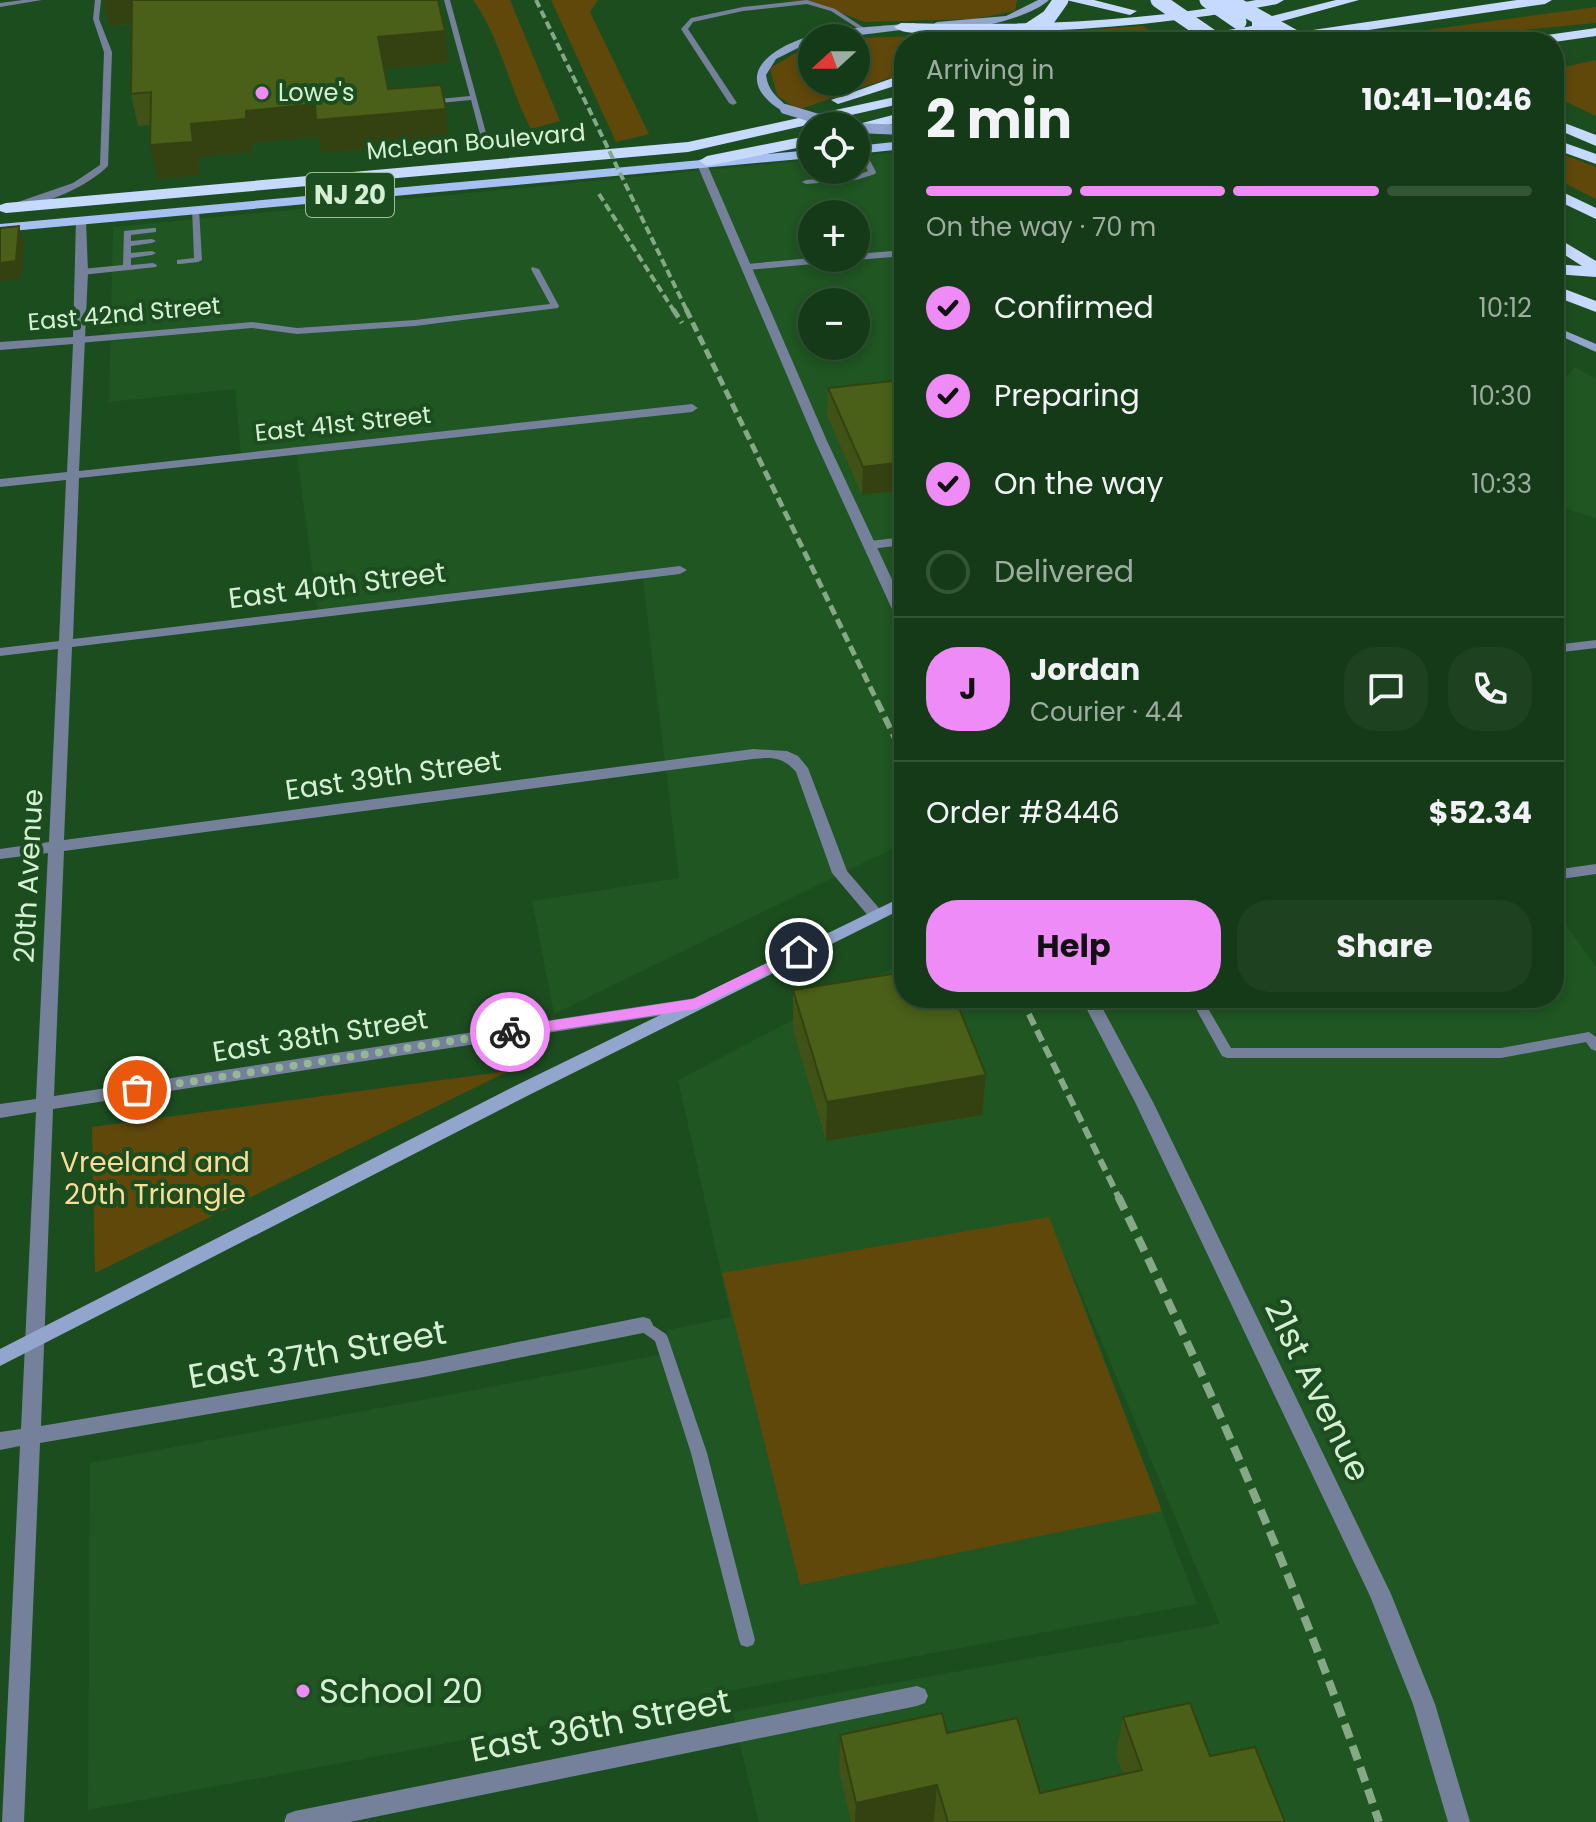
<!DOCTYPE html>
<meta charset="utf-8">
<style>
body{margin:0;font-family:Poppins,sans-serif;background:#1e4120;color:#f1f3f6;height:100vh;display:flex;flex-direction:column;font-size:30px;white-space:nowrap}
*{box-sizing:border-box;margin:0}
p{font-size:26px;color:#9dada1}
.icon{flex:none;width:44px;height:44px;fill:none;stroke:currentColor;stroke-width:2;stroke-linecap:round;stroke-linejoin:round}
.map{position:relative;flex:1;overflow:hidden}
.drawer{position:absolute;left:894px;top:32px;width:670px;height:976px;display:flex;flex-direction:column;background:#153a17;border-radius:32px;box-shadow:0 4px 12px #0003,0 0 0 2px #345436}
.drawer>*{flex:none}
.needle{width:52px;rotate:249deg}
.buttons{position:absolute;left:798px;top:24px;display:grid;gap:16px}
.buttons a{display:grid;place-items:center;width:72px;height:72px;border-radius:50%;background:#153a17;box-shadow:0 4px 12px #0003,0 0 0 2px #345436;font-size:40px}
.pin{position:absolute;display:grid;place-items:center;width:68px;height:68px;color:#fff;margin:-34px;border:4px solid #fff;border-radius:50%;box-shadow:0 2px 8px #0007}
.courier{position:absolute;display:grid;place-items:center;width:80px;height:80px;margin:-40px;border:6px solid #ef8bf7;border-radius:50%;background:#fff;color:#222;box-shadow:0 2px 10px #0007}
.headline em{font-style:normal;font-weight:700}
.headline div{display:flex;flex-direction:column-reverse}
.headline{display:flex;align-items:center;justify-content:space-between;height:136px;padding:0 32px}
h1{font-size:52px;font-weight:700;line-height:60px}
.bar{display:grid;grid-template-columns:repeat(4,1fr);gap:12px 8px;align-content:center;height:96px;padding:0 32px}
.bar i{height:10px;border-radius:6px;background:#345436}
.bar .on{background:#ef8bf7}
.bar p{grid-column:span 4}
.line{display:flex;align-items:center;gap:20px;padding:0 32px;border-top:2px solid #345436}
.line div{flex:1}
.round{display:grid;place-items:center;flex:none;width:84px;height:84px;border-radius:32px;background:#1e4120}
ol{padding:0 32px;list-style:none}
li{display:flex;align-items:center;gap:24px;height:88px}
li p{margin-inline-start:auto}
li .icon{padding:8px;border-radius:50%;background:#ef8bf7;color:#111;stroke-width:4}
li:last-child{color:#9dada1}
li i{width:44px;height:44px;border:4px solid #345436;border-radius:50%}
.button{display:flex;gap:16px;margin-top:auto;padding:16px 32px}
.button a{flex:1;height:92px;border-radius:32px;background:#ef8bf7;color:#111;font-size:32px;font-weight:700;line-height:92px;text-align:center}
.button a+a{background:#1e4120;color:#f1f3f6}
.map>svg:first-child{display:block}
.built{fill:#1f5622;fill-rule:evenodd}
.green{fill:#60480b}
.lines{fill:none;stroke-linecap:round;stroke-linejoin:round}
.service{fill:#75819a;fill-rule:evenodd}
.minor{fill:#75819a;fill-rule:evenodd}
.tertiary{fill:#75819a;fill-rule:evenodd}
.secondary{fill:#91a5cd;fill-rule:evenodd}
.primary{fill:#a7c0f3;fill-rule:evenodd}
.motorway{fill:#c6d9fe;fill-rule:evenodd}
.rail-far3{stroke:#85a986;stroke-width:4;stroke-dasharray:8 4;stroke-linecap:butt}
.rail-far2{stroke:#85a986;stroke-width:5;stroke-dasharray:10 5;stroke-linecap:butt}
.rail-far1{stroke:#85a986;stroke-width:6;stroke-dasharray:12 6;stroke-linecap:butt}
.rail{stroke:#85a986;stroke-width:8;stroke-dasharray:15 8;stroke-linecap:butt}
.secondary-bridge{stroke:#91a5cd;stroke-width:10}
.motorway-bridge{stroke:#c6d9fe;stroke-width:15}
.wall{fill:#405215}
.shaded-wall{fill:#344211}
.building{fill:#4a5f18;stroke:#344211;stroke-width:2}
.route{fill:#ef8bf7}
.done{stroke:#95b795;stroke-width:8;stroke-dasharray:0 14.4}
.poi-dot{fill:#ef8bf7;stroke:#1c4d1f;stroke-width:3}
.labels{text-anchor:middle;stroke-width:8;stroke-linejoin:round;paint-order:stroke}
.far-poi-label{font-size:24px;fill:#d6f0d5;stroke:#1c4d1f;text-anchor:start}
.far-street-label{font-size:24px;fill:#d6f0d5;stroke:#1c4d1f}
.shield{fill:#1c4d1f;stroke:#9ebf9e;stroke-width:2}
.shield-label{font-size:26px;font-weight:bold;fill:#d6f0d5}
.street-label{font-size:28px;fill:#d6f0d5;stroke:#1c4d1f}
.park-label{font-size:28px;fill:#fddc99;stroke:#1c4d1f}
.near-street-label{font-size:34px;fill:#d6f0d5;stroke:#1c4d1f}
.near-poi-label{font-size:34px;fill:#d6f0d5;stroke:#1c4d1f;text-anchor:start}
</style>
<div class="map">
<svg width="1596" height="1822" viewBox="0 0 1596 1822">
<rect width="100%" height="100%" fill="#1c4d1f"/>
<path class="built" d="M904,152v691l-350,171 -22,-113 147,-23 -37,-305 -324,39 -22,-164 -55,6 -6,-65 -126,13 4,-175 699,-67v10h44v-14zM812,214h44v44h-44zM812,302h44v44h-44z
M1575,367l21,12v139l-42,-13v-113z
M1554,908l42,59v855h-837l-27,-110 488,-88 -157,-374 134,354 -1109,206 2,-347 579,-110 -2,-23 64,-13 -53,-237 226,-118v36h650z"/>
<path class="green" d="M473,0h37l50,121 -29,8c-23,-43 -29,-88 -58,-129z
M551,0h47l-8,12 59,122 -33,8z
M778,0h239l-2,11 -41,8 -110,3 -53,-21z
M1596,7v16l-84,8 -22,11h-152z
M1143,26l16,11 -28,5h-111l27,-10z
M1004,34l-21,8h-79v31l-106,37 -21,-15 -7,-27 31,-18 11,-2v34h44v-44z
M1596,60v56l-42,-20v-27z
M1554,151l42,16v32l-42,-21z
M509,1071l-414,202 -3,-146z
M1049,1217l113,294 -362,74 -78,-312z"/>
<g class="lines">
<path class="service" d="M23,0h19l-42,7v-4z
M95,0h6l-2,19 13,33 -4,114c-20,20 -62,39 -90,40v-4l55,-19 27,-18 4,-113 -11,-33z
M444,0h6l39,144 -7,-2 -11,-42 -42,4 -4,-2 4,-2 41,-4z
M807,0l28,9 32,21 -5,1 -31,-20 -24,-7 -64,7 -50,11 -5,7 49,74 -4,2 -4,-2 -48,-74 10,-11 52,-11z
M857,147l7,2 12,23 -1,2 -19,6 -50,4 -4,-2 4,-2 49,-4 13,-5 -12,-22z
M192,207l7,2 3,51 -4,2 -18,2h-3v-4l17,-2z
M153,228h3v4l-25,3v6l21,-2 4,2 -4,2 -21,3v7l21,-2 4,2 -4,2 -21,3v7l22,-2 4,2 -1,2 -74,8 -4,-3 4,-3 41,-4 1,-34z
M532,267l7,2 20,37 -1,2 -143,18 -118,8 -45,-6 -173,15 -4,-3 4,-3 173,-15 45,6 118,-8 135,-16 -19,-35z
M1190,998h12l29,50h270l88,-16 7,5v14l-5,-2 -5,-7 -85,16h-274l-5,-2z
M643,1319l23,15 2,4 39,115 48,187 -2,5 -6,2 -6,-2 -2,-5 -48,-187 -36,-112 -17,-12 -2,-4 2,-4z"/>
<path class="minor" d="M81,217l5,3 2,52 -9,199 613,-67 6,4 -6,4 -613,66 -6,161 607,-73 7,4 -7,4 -608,73 -8,193 689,-91 34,2 11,5 10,12 39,103 37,43 -8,5 -6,-1 -38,-45 -36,-101c-13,-15 -24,-15 -43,-13l-689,92 -10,245 642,-98 6,2 2,4 -2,4 -6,2 -643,99 -12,317 383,-65 219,-44 7,2 3,6 -3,6 -7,2 -219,44 -384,66 -16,379h-22l18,-376 -20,4v-18l21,-3 15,-317 -36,6v-14l36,-5 12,-246 -48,6v-10l49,-7 9,-193 -58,7v-8l59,-7 7,-161 -66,7v-8l67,-7 6,-128 -73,6v-8l73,-5 3,-117z
M904,250v6l-48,4 -5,-2 -5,3 -99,9 -6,-3 6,-3 65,-6h44v-4z
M904,537v8l-34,4 -7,-4 7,-4z
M1596,640v8l-42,5v-8z
M1596,864v10l-42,6v-10z
M917,1686l8,3 3,7 -3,7 -8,3 -567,116h-66l3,-8 8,-3z"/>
<path class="tertiary" d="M701,159l5,3 121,279 77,164v19l-7,-4 -82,-179 -119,-279z
M1081,998h16l56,104 238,492 44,110 35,118h-22l-35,-118 -43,-108 -235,-494z"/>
<path class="secondary" d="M1038,0h11c-20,19 -93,37 -117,25l5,-3 69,-6z
M914,23l5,3 -2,2 -81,10h-24v3l-36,18 -10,16c2,16 11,22 22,32v4c-7,0 -9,-2 -16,-7 -33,-28 -6,-51 24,-63 33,-14 82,-14 118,-18z
M1554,326l42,18v8l-42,-19z
M904,896v12l-373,186 -531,272v-17l519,-265z"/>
<path class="primary" d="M904,141v8l-48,5v-8z
M812,150v8l-812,74v-8z"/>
<path class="motorway" d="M1066,0h28l43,11 -7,4z
M1256,0h28l-7,4c-107,21 -214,29 -323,28 -16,0 -48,5 -60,-5l7,-4c119,3 238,0 355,-23z
M1336,0h23l-80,22 5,4 -7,4 -71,12h-32l7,-4 71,-12v-5z
M1517,0h35l-7,4 -258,38h-36l7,-4z
M1596,28v8l-42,6h-35l7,-4z
M904,74v9l-66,21 -7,-4z
M904,95v8l-216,49 -682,61 -6,-2v-6l6,-2 682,-61z
M904,112v9l-43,11 -5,2v-8h-5z
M1554,119l42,16v11l-42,-18z
M812,135v10l-105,21 -8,-5 8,-5z
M1554,139l42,15v10l-42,-15z
M1554,188l42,20v11l-42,-20z
M1554,236l42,25v16l-42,-3v-10l28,2 -28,-18z
M1554,285l42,16v11l-42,-16z"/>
<path class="rail-far3" d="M536,0l151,311
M599,194l75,117"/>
<path class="rail-far2" d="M673,309l9,14
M686,309l192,394"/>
<path class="rail-far1" d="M877,701l27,56
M1021,998l98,200"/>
<path class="rail" d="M1118,1196c99,204 189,411 261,626"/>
<path class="secondary-bridge" d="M785,109l57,17
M856,128l48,2"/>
<path class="motorway-bridge" d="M1158,0l61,42
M1207,0l32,22
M1228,0l75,42
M1020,36l29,-19 12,-17"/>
</g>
<path class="wall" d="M104,0l345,63 -65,6 4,20 61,53 -128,11 -2,-16 -68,6 1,9 -54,5 2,18 -43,4 -6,-54 -13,1 -7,-32 1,-70 -23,2z
M904,386l-42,109 -35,-79 1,-28z
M793,990l193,85 -4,40 -156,26 -33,-111z
M1123,1717l87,39 75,66h-351v-1l-5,1h-78l-12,-51 1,-36 107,-2 93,60 83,-19 -7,-20z"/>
<path class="shaded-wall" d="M104,0h30l4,23 -29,3z
M445,31l4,32 -67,6 -4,-32z
M315,104l131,5 3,33 -128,11 -2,-16 -68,6 1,9 -54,5 2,18 -43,4 -7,-34 41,-21 55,-13z
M19,226l5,18 -3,35 -21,2v-18z
M904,462v28l-42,5 1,-28z
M986,1075l-4,40 -156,26 1,-39z
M937,1785l-3,36 -5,1h-74l1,-19z"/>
<path class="building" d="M132,0h306l7,31 -67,6 10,52 53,-4 5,24 -130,11 -1,-16 -69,7v8l-55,5 2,18 -43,3 1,-53 -20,2z
M19,226l-3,35 -16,2v-35z
M901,380l3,6v76l-41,5 -35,-79z
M904,972v26h51l31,77 -159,27 -34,-112z
M1190,1703l20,53 45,-9 30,75h-337l-11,-37 -81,18 -16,-68 102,-22 5,20 70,-15 23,75 102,-23 -19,-53z"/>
<path class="route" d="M799,948l5,1v7l-108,53 -186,28 -7,-5 7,-5 183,-28z"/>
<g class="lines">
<path class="done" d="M137,1090l373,-58"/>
</g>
<g class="poi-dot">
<circle cx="262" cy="93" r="8"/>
<circle cx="303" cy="1691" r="8"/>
</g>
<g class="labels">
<g class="far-poi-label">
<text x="278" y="101">Lowe's</text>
</g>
<g class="far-street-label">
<text transform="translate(476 142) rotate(-5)" y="8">McLean Boulevard</text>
<text transform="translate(124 314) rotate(-5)" y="8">East 42nd Street</text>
<text transform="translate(343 424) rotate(-6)" y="8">East 41st Street</text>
</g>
<rect class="shield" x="306" y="173" width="88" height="44" rx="6"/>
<g class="shield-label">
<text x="350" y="204">NJ 20</text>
</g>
<g class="street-label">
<text transform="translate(337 585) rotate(-7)" y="10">East 40th Street</text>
<text transform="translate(393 775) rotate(-8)" y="10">East 39th Street</text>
<text transform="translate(28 876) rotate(-87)" y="10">20th Avenue</text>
<text transform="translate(320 1035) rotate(-9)" y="10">East 38th Street</text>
</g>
<g class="park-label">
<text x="155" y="1172">Vreeland and<tspan x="155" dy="32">20th Triangle</tspan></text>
</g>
<g class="near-street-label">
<text transform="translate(317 1354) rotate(-10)" y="12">East 37th Street</text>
<text transform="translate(1318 1390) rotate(64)" y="12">21st Avenue</text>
<text transform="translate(600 1725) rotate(-11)" y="12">East 36th Street</text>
</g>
<g class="near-poi-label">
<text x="319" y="1703">School 20</text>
</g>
</g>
</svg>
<div class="buttons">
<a><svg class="needle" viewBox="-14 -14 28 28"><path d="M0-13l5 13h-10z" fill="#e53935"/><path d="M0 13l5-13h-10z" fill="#9dada1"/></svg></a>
<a><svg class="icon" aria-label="locate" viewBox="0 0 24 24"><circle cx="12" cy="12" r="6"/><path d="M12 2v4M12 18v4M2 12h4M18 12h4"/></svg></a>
<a>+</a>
<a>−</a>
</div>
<div class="pin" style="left:137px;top:1090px;background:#ea580c"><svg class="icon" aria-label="bag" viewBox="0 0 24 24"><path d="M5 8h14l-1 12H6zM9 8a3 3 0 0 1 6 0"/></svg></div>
<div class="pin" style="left:799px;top:952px;background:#1f2937"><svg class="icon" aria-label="home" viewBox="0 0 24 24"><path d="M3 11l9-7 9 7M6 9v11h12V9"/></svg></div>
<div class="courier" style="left:510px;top:1032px"><svg class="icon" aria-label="bike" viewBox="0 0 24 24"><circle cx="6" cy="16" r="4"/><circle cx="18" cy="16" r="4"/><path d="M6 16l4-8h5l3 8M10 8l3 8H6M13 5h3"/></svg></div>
<section class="drawer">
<div class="headline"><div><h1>2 min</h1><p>Arriving in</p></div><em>10:41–10:46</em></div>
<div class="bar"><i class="on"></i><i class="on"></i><i class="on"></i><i></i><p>On the way · 70 m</p></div>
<ol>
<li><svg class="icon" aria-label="check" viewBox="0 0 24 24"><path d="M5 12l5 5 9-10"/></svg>Confirmed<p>10:12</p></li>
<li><svg class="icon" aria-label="check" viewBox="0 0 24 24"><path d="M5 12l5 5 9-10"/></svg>Preparing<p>10:30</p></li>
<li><svg class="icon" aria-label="check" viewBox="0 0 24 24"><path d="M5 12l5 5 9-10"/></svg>On the way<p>10:33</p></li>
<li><i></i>Delivered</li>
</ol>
<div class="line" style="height:144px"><b class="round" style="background:#ef8bf7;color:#111">J</b><div><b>Jordan</b><p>Courier · 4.4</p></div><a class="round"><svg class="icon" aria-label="chat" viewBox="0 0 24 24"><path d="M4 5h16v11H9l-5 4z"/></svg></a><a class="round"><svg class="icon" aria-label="phone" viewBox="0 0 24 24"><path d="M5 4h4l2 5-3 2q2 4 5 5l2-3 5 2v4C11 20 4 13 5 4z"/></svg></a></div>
<div class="line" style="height:104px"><div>Order #8446</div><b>$52.34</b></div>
<div class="button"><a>Help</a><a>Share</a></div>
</section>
</div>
